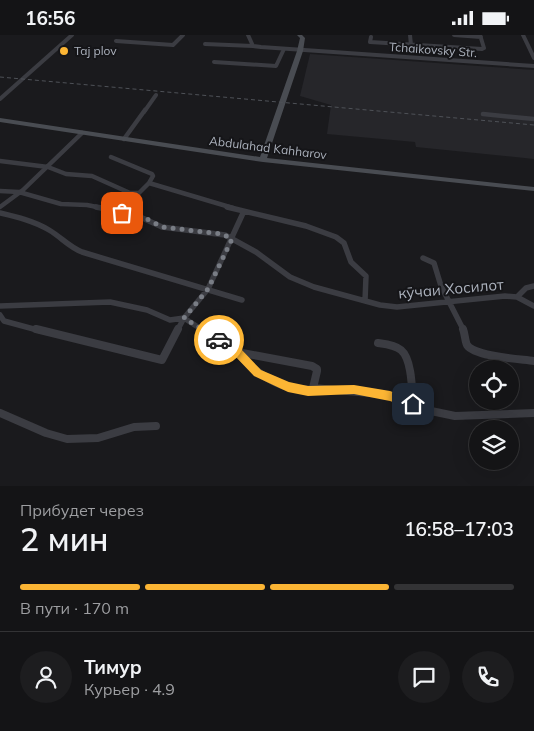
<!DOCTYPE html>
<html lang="ru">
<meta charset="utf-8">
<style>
body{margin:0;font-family:Mulish,sans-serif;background:#1d1d1f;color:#f1f3f6;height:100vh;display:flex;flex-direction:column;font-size:19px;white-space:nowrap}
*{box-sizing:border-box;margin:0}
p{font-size:16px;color:#9d9ea1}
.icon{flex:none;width:28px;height:28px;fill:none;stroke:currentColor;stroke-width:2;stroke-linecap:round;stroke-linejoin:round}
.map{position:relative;height:451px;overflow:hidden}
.panel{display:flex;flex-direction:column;background:#141416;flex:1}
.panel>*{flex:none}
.fabs{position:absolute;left:469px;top:325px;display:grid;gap:10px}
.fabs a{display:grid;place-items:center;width:50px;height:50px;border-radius:50%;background:#141416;box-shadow:0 5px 20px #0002,0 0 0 1px #333335;font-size:25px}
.pin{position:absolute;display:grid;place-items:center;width:42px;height:42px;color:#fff;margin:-21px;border-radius:10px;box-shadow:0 2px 8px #0006}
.courier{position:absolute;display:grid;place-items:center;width:50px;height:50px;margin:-25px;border:4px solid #fcb534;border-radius:50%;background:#fff;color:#222;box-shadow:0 1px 6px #0007}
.head em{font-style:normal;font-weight:600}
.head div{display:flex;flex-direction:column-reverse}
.head{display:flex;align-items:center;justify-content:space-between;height:85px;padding:0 20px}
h1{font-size:32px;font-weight:600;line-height:38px}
.bar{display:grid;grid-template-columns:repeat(4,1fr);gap:8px 5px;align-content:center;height:60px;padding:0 20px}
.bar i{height:6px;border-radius:4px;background:#333335}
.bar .on{background:#fcb534}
.bar p{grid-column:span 4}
.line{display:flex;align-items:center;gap:12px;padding:0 20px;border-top:1px solid #333335}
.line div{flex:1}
.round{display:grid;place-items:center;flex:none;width:52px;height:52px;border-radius:26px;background:#1d1d1f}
.status{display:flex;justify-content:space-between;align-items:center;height:35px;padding:0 25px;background:#141416;direction:ltr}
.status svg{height:14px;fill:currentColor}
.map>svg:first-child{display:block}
.built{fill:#26262a}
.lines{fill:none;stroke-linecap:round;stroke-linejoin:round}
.street-far3{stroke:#3b3c42;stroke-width:4}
.street-far2{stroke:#3b3c42;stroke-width:4.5}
.street-far1{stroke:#3b3c42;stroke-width:5.5}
.street{stroke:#3b3c42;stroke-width:8}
.secondary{fill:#494c52;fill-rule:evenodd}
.rail{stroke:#4e5157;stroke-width:1;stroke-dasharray:4 3;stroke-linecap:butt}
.route{fill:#fcb534}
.done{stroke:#797d85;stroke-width:5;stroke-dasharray:0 9}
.poi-dot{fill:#fcb534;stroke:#151518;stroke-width:2}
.labels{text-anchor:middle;stroke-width:4;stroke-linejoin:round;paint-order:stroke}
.far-street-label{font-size:12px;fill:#acb2bd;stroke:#151518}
.far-poi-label{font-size:12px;fill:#acb2bd;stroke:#151518;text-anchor:start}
.street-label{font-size:15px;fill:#acb2bd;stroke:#151518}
</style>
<div class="status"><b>16:56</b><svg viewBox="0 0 49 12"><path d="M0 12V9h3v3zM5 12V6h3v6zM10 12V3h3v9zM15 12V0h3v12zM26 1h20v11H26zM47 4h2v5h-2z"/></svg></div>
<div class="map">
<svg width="534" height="451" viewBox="0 0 534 451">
<rect width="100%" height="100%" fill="#1a1a1d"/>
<path class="built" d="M310,19l224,16v89l-118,-12 -1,-5 -88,-8 4,-29 -31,-9z"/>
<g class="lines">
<path class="street-far3" d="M248,0l5,11 8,1 273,19
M410,0l1,10
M454,0l27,2
M523,0l11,23
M371,2l-1,5 112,7 2,-1 -4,-13
M116,6l57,4 10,-10
M205,9l48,2
M214,27l62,4 8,-17
M0,64l72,-64
M144,77l12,-17"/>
<path class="street-far2" d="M483,79l51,5
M124,104l21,-29
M111,122l41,17 1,2 -4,7 84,25
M0,126l48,6 18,7 26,2 38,17h9l10,-10
M0,156l19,1 42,12 26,1 15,3
M0,172l23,-17 59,-57"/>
<path class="street-far1" d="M96,172l40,8 26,12 63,8 31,17 34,25 24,10 66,18 17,2 108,-11 12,1 9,-9 8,-2
M227,172l79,19 30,11 8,6 7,19 15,14 -1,25
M0,178c17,4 34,8 49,17 12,7 20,17 33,22l160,48
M423,223l11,5 7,23 23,45
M517,262l17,9
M0,271l110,-4 37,8 23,10 14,-2 20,13
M0,280l4,6 37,10
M177,296l7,-13 24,-29 36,-78"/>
<path class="street" d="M36,294l126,31 16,-31
M202,294l35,23 75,14 5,3v2l-4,17 68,6 16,4 34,13 24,5 79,-3
M463,294c2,5 2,12 4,16 8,12 53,14 67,16
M378,308c7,1 17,2 23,7 11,9 11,40 12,54
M237,317c21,24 47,41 80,37
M0,378l46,20 21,6 31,-1 36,-11 22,-1"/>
<path class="secondary" d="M297,0h5l3,3 -2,13 -36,107 267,29v4l-271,-29 -263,-40v-4l260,39 37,-106 3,-13z"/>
<path class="rail" d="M0,42l534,48"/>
</g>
<path class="route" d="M219,301l22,13 20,21 28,12 19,4 46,-1 36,6 27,10 2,3 -6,5 -23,-8 -36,-7 -46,2 -20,-4 -34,-16 -20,-21 -19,-12 -1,-3z"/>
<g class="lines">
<path class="done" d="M122,178l21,4 19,10 60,7 10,5 -24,50 -24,29 35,22"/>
</g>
<circle class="poi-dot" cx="64" cy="16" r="5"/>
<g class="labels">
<g class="far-street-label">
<text transform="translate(433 15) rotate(4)" y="4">Tchaikovsky Str.</text>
<text transform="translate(268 113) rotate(7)" y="4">Abdulahad Kahharov</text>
</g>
<g class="far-poi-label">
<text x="74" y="20">Taj plov</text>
</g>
<g class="street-label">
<text transform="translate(451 254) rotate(-5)" y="5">кӯчаи Хосилот</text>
</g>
</g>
</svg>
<div class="fabs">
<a><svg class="icon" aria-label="locate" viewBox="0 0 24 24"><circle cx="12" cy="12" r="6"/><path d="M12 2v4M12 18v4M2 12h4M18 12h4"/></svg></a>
<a><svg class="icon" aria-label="layers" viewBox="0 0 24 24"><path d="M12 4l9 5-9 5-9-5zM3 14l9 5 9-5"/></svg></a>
</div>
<div class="pin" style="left:122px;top:178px;background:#ea580c"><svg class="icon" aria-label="bag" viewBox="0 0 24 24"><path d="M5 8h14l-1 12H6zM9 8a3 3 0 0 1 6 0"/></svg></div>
<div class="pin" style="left:413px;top:369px;background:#1f2937"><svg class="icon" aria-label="home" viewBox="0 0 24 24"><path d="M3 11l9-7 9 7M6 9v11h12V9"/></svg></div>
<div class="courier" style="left:219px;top:305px"><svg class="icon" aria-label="car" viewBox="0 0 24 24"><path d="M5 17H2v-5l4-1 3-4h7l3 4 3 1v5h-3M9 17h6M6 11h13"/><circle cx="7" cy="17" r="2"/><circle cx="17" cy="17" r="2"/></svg></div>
</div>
<section class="panel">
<div class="head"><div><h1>2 мин</h1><p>Прибудет через</p></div><em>16:58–17:03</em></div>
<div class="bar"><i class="on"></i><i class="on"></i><i class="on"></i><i></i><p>В пути · 170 m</p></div>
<div class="line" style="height:90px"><a class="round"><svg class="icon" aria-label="person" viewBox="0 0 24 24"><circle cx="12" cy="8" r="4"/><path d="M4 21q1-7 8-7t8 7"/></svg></a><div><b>Тимур</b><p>Курьер · 4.9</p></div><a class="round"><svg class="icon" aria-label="chat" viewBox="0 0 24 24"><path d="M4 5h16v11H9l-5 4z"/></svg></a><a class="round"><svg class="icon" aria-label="phone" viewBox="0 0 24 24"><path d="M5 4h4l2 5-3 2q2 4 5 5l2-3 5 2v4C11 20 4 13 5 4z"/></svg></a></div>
</section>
